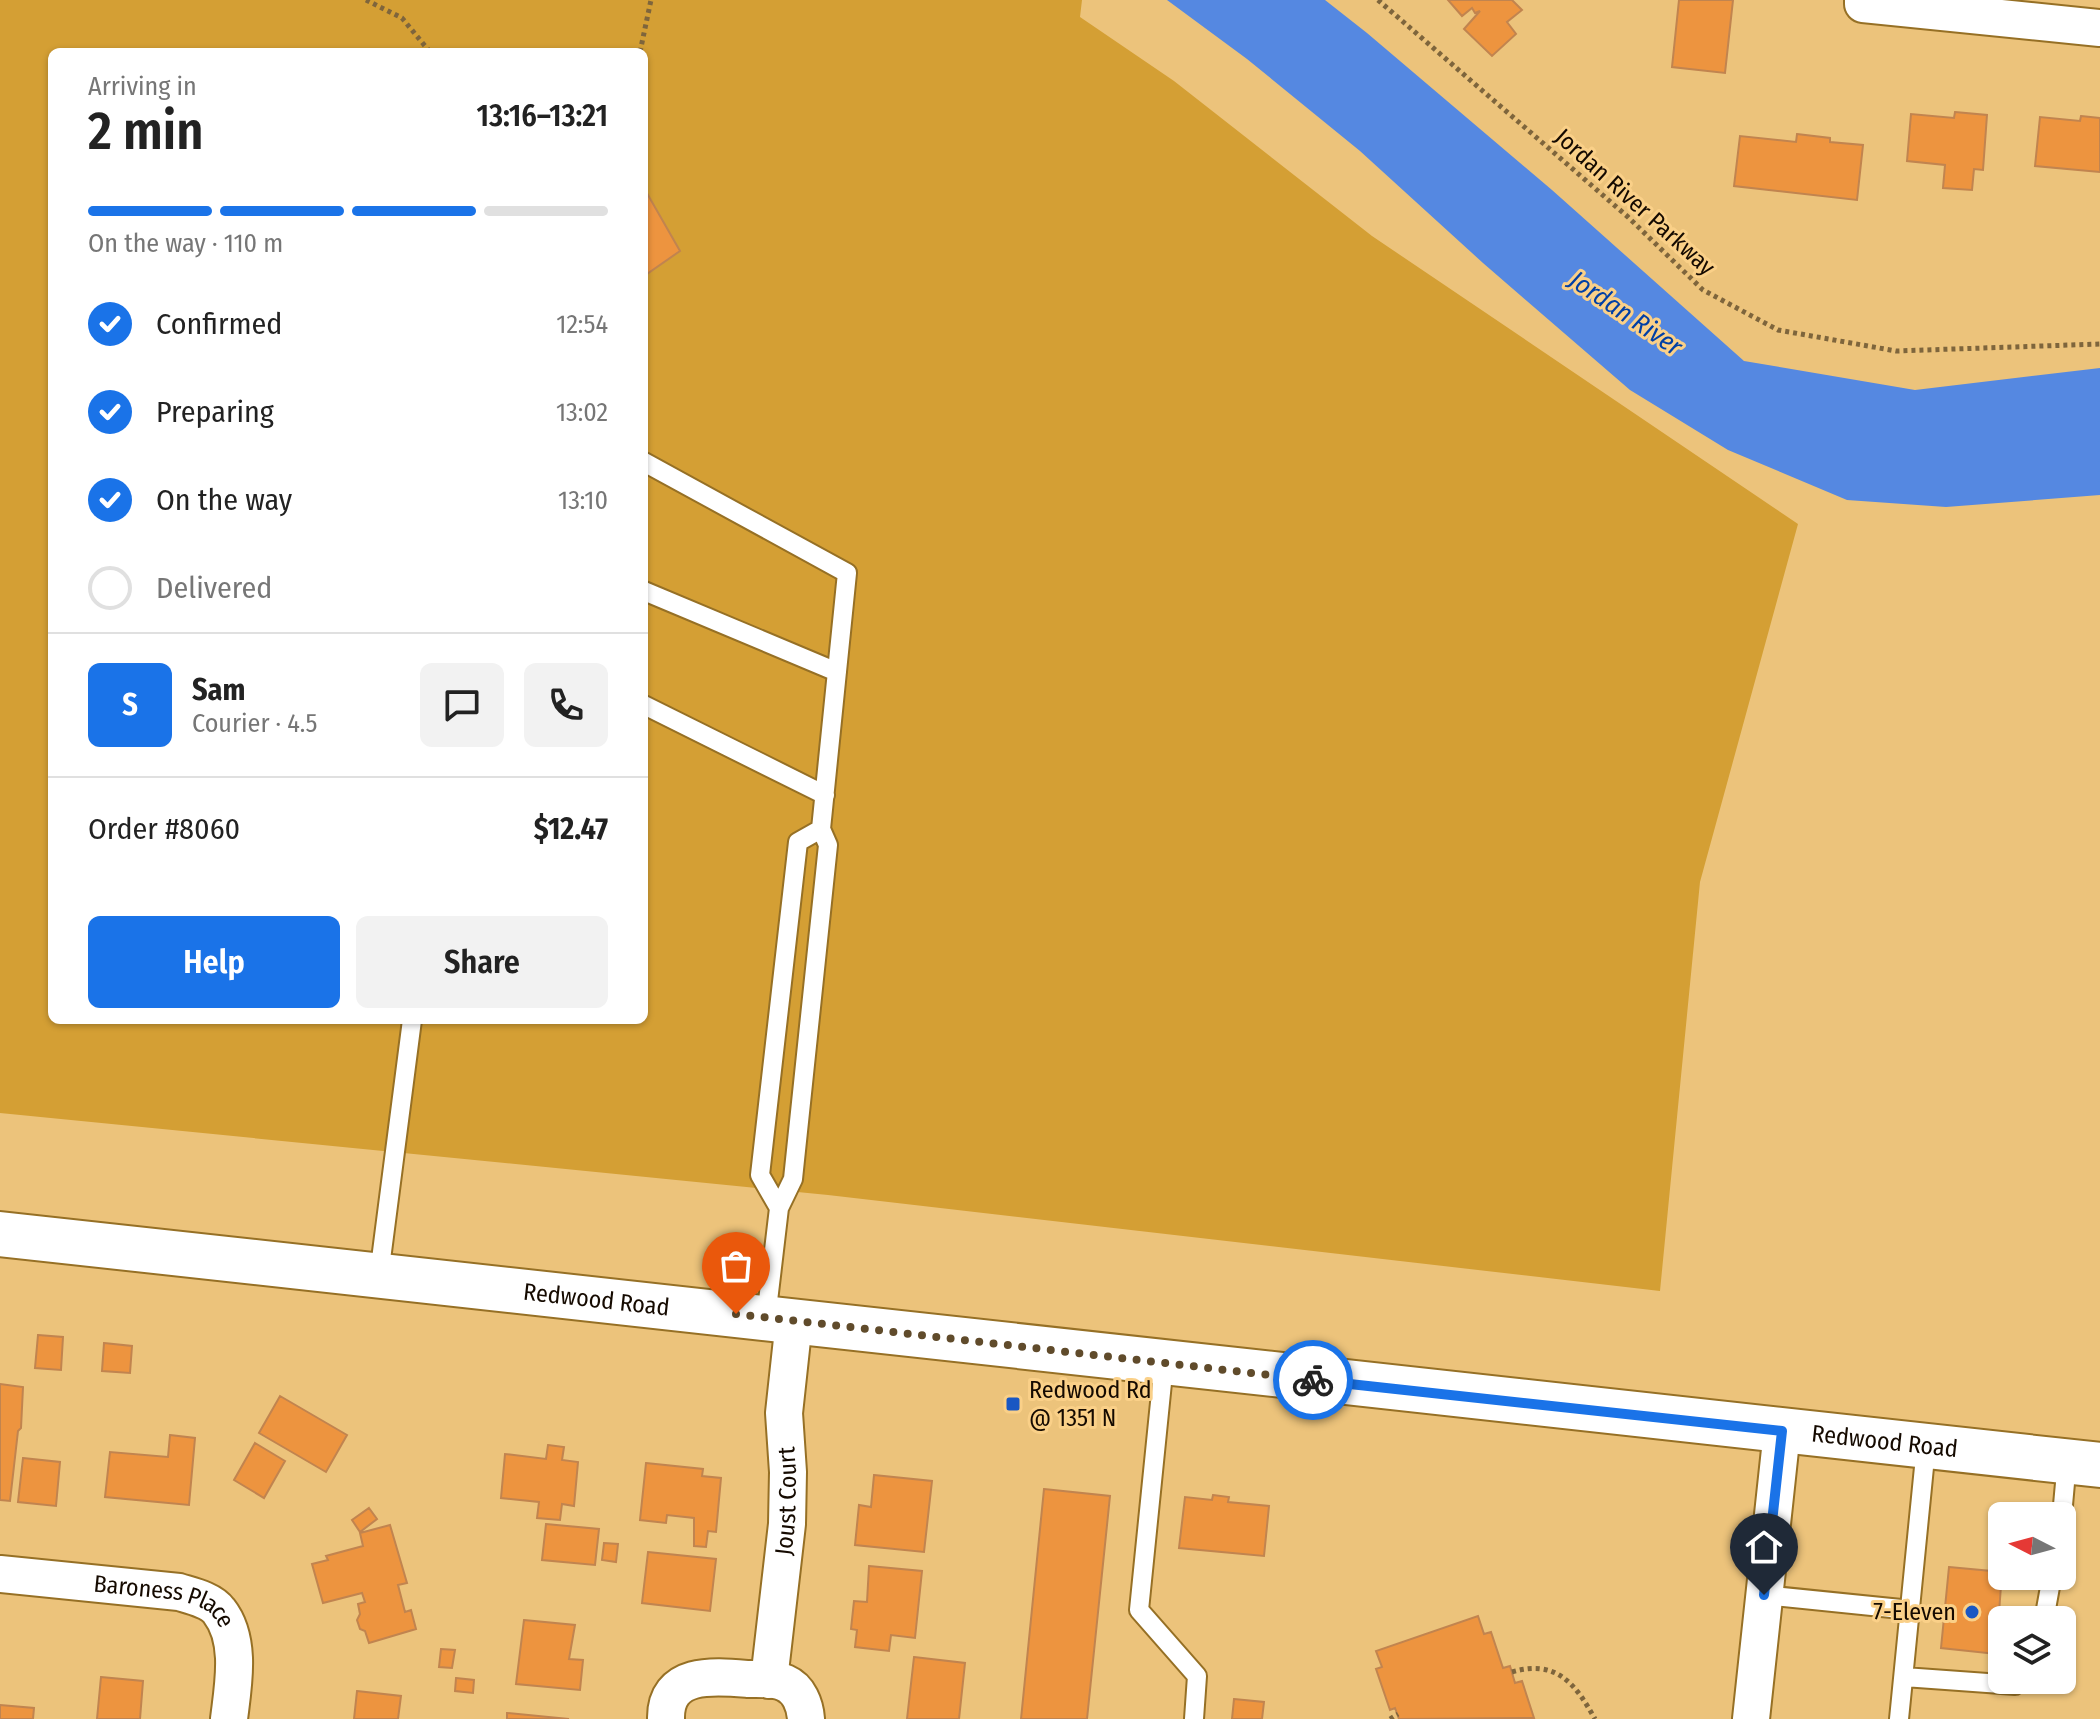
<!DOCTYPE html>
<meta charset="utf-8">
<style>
body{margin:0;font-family:"Fira Sans Condensed",sans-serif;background:#f2f2f2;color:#222;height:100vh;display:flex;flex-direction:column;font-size:30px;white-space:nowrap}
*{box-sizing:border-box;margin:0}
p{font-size:26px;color:#767676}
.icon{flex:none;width:44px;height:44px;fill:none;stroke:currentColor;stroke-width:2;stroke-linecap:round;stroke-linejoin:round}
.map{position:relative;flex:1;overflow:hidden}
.drawer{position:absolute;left:48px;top:48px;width:600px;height:976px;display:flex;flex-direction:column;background:#fff;border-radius:12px;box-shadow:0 2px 6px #0004}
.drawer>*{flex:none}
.needle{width:52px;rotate:276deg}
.controls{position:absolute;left:1988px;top:1502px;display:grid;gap:16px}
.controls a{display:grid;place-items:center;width:88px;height:88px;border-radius:12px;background:#fff;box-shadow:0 2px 6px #0004;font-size:40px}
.pin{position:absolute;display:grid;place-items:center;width:68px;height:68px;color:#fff;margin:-82px -34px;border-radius:50% 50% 50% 0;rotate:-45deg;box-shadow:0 0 8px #0007}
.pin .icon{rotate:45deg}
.courier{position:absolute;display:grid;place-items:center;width:80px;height:80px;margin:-40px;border:6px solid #1a73e8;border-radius:50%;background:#fff;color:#222;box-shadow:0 2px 10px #0007}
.head em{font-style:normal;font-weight:600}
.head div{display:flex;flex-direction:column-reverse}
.head{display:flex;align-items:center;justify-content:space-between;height:136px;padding:0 40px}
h1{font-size:52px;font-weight:600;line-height:60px}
.bar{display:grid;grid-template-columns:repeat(4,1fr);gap:12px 8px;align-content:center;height:96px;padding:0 40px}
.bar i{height:10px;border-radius:6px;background:#e0e0e0}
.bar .on{background:#1a73e8}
.bar p{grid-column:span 4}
.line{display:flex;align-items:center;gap:20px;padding:0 40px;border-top:2px solid #e0e0e0}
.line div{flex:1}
.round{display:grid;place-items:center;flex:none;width:84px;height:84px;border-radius:12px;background:#f2f2f2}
ol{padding:0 40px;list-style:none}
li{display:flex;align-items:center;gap:24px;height:88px}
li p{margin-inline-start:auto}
li .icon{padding:8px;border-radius:50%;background:#1a73e8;color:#fff;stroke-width:4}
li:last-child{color:#767676}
li i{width:44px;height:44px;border:4px solid #e0e0e0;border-radius:50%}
.button{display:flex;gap:16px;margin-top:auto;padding:16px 40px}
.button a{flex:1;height:92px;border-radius:12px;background:#1a73e8;color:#fff;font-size:32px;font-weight:600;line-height:92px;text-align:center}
.button a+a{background:#f2f2f2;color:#222}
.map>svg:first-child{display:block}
.green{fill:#d49f34;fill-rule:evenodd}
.water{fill:#5588e1}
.building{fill:#ed943f;stroke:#c1844f;stroke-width:2}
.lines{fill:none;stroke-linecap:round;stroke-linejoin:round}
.service-casing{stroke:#967025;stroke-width:22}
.minor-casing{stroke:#967025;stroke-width:40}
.secondary-casing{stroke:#967025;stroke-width:48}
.path{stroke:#7e653c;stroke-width:5;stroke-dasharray:4 4;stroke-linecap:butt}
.service{stroke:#fff;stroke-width:18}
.minor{stroke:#fff;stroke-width:36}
.secondary{stroke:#fff;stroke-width:44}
.done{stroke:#604b2b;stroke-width:8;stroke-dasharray:0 14.4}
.route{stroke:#1a73e8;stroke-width:10}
.poi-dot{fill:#1957c3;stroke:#fad088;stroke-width:3}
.labels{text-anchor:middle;stroke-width:6;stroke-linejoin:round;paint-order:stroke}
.street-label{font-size:24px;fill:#150a00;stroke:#fad088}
.poi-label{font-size:24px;fill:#150a00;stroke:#fad088;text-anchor:start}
.water-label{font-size:26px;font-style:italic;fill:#003fa6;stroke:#fad088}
</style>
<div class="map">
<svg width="2100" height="1719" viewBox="0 0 2100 1719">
<rect width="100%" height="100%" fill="#ecc37b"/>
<path class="green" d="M0,0h1082l-2,17 94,64 198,155 426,288 -98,358 -40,409 -832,-96 -828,-82zM52,52h592v968h-592z"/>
<path class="water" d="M1167,0h158l42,33 185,157 192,171 171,29 185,-22v127l-154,12 -99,-7 -119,-50 -98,-60 -147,-127 -123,-112 -113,-92z"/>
<path class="building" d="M1448,0h64l10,10 -15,12 9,12 -24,22 -28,-27 16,-18 -5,2 -3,-5 -10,8z
M1679,0h54l-8,73 -53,-6z
M1955,112l32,3 -4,55 -9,-1 -2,21 -29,-2 2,-23 -38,-4 4,-47 43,4z
M2081,116l19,2v54l-65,-6 5,-49 40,4z
M1797,134l33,4v4l33,3 -6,55 -123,-14 6,-50 56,6z
M644,188l36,63 -36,25z
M38,1335l25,2 -2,33 -26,-2z
M104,1343l28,3 -2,27 -28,-2z
M0,1384l23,3 -2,41 -3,3 -8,70 -10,-1z
M280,1396l67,39 -21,37 -67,-39z
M170,1435l25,3 -6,67 -84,-8 5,-45 58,5z
M255,1443l30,18 -21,37 -30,-18z
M548,1445l16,2 -2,13 16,2 -4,44 -12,-2 -2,16 -23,-2 2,-16 -38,-4 4,-44 41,5z
M23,1458l37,4 -4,44 -38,-4z
M646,1463l57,6 -1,7 19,2 -5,54 -8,-1 -2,16 -12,-1v-28l-27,-3 -1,8 -26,-3z
M874,1475l58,6 -8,71 -69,-7 4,-40 12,2z
M1044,1489l66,7 -23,223h-66z
M1213,1495l16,2 -1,5 41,4 -5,50 -85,-8 6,-51 27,3z
M369,1508l8,11 -17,13 -8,-12z
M546,1524l53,5 -4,36 -53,-5z
M390,1525l17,58 -9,2 7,27 6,-2 5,19 -47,14 -4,-12 -5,-2 -3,-9 3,-6 -2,-10 7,-2 -3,-9 -39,10 -11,-39 16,-4 -2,-4 37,-10 -3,-13z
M604,1543l14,1 -2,18 -14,-2z
M648,1552l68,7 -6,52 -68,-8z
M869,1566l53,5 -7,67 -24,-3 -2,16 -34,-4 2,-17 -6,-1 3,-28 13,1z
M1949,1567l53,5 -6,82 -55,-6z
M1478,1616l6,18 7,-2 12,36 7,-2 5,17 7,-2 12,37 -135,1 -4,-11 -5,2 -14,-41 6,-2 -6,-16z
M524,1620l51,5 -6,34 14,1 -3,30 -64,-6z
M441,1649l14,1 -3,18 -13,-1z
M914,1657l51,6 -6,56h-52z
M101,1677l42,4 -3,38h-43z
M456,1678l18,2 -1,13 -18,-2z
M357,1691l44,5 -3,23h-44z
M1234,1699l30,3 -2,17h-30z
M0,1705l34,3 -1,11h-33z
M507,1713l62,6h-62z"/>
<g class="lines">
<defs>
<path id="service" d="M644,462l203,111 -26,256 7,16 -35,334 -14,29 -13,110
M644,591l193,81
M644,705l181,90
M779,1208l-19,-33 38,-333 23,-13
M379,1275l33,-255
M1164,1363l-25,247 58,66 -3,43
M2062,1516l5,-55
M1764,1595l147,15
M2044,1620l8,-44
M1904,1677l111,8 6,-5
M1899,1719l27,-272"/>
<g id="minor">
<path d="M1863,0v4l237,24"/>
<path id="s1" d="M0,1574l179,18c13,4 32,8 40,19 23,29 14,75 10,108"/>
<path id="s2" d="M769,1680l18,-156 1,-52 -4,-59 10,-92"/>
<path d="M666,1719c-1,-48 48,-43 82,-40 11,0 26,-1 37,4 14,6 20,22 21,36"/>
<path d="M1751,1719l31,-288"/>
</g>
<g id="secondary">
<path id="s3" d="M0,1234l2100,231"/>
</g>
</defs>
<use href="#service" class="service-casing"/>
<use href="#minor" class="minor-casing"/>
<use href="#secondary" class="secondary-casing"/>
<path class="path" d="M366,0l36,18 28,34
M1378,0l250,217 75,73 75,40 118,21 204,-7
M640,52l11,-52
M1512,1672c44,-13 63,11 83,47
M1390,1719l8,-5"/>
<use href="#service" class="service"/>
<use href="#minor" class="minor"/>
<use href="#secondary" class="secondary"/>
</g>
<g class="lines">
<path class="done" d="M736,1314l577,66"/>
<path class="route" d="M1313,1380l469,51 -18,164"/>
</g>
<g class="poi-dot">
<rect x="1005" y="1396" width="16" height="16" rx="4"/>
<circle cx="1972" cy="1612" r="8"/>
</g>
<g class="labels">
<g class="street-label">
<text transform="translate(1635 202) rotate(42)" y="8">Jordan River Parkway</text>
<text dy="8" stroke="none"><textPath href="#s3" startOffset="600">Redwood Road</textPath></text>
<text dy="8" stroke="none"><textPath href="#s3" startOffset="1896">Redwood Road</textPath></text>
<text dy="8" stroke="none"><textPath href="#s2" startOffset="180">Joust Court</textPath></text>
<text dy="8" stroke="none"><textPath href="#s1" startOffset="168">Baroness Place</textPath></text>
</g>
<g class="poi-label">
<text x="1029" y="1398">Redwood Rd<tspan x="1029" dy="28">@ 1351 N</tspan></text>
<text x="1956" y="1620" text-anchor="end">7-Eleven</text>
</g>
<g class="water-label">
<text transform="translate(1626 313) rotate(34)" y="9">Jordan River</text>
</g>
</g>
</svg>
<div class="controls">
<a><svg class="needle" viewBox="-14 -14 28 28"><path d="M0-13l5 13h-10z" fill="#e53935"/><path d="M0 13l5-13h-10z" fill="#767676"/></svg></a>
<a><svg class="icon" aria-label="layers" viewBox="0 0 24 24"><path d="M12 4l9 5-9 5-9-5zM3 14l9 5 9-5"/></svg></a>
</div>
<div class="pin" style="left:736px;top:1314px;background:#ea580c"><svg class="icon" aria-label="bag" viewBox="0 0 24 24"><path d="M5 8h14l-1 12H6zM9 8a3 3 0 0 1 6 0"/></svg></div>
<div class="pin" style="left:1764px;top:1595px;background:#1f2937"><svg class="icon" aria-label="home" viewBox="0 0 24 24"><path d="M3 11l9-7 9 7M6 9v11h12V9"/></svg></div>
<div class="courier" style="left:1313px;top:1380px"><svg class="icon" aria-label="bike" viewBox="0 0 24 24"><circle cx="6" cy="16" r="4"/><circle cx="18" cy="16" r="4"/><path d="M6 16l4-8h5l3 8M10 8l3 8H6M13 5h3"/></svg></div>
<section class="drawer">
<div class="head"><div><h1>2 min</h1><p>Arriving in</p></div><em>13:16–13:21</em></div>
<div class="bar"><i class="on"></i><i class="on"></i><i class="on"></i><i></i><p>On the way · 110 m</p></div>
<ol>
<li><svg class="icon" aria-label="check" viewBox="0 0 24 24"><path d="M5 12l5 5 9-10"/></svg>Confirmed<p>12:54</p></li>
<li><svg class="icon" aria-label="check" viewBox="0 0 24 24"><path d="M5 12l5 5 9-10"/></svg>Preparing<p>13:02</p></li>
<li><svg class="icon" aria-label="check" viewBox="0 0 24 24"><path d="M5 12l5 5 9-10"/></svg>On the way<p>13:10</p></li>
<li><i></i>Delivered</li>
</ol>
<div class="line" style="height:144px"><b class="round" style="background:#1a73e8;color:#fff">S</b><div><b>Sam</b><p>Courier · 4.5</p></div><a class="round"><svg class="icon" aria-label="chat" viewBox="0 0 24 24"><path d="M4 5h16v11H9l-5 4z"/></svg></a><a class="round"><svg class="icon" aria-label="phone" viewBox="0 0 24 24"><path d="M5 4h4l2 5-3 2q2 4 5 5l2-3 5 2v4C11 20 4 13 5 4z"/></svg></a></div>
<div class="line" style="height:104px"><div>Order #8060</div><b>$12.47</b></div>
<div class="button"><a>Help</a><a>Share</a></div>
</section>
</div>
